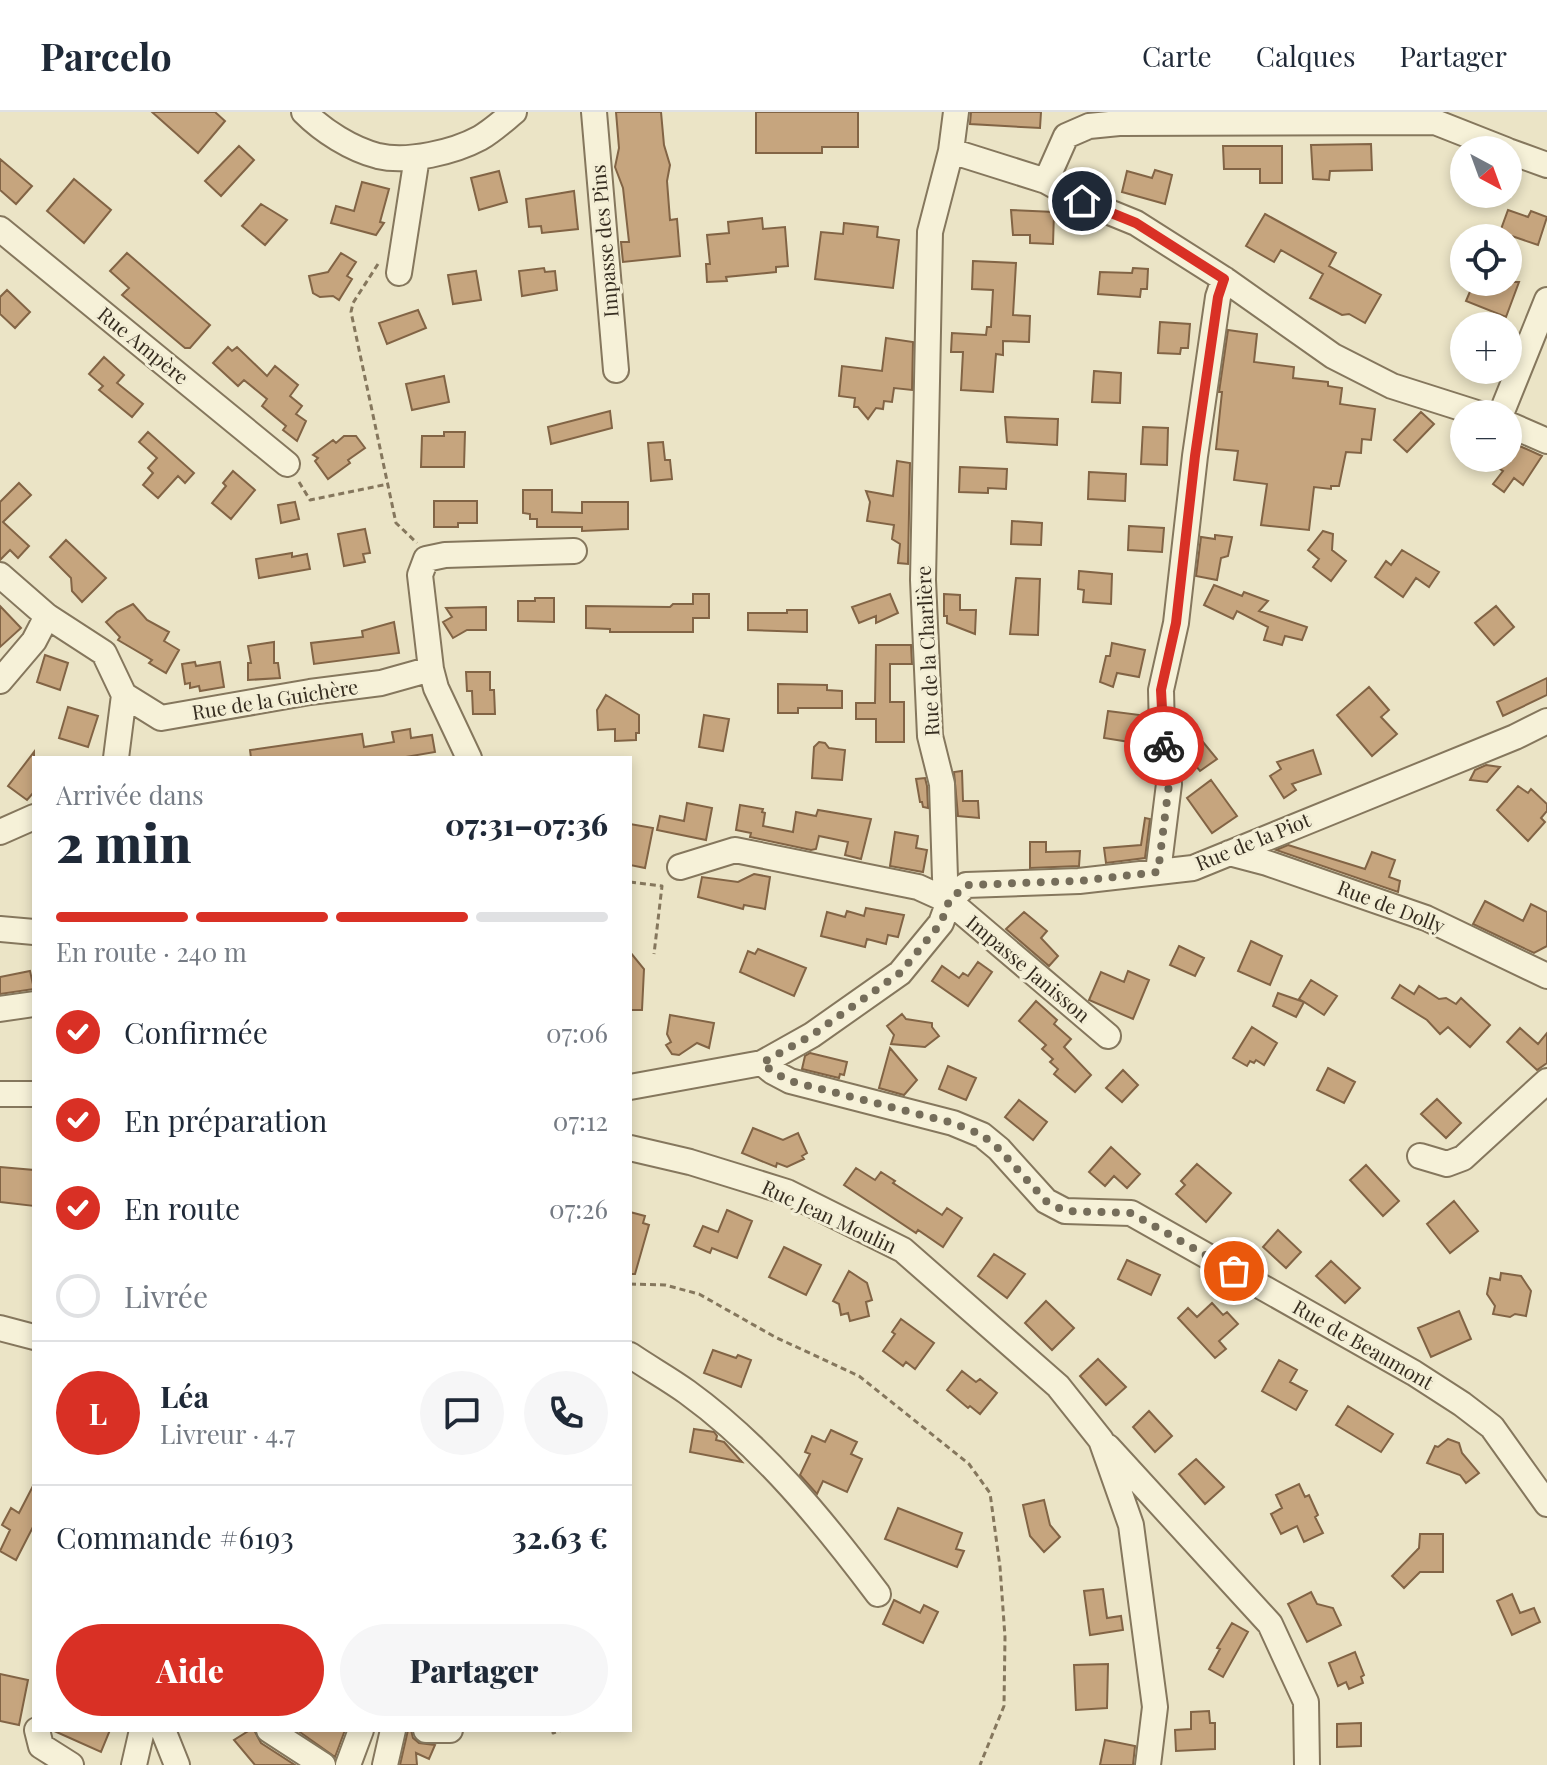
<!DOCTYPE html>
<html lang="fr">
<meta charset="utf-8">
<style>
body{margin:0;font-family:"Playfair Display",serif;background:#f6f6f7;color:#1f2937;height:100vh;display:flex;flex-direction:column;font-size:30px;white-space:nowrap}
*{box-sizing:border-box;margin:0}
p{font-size:26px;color:#747a83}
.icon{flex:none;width:44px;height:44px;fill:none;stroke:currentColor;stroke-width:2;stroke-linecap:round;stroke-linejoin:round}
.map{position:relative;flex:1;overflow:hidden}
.details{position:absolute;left:32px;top:644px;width:600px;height:976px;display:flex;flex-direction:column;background:#fff;border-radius:0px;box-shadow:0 4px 12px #0003}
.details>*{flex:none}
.needle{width:52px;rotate:139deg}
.controls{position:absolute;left:1450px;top:24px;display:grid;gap:16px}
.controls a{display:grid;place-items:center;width:72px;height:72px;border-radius:50%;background:#fff;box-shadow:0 4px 12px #0003;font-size:40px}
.pin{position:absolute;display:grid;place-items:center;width:68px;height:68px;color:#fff;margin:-34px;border:4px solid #fff;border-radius:50%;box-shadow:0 2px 8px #0007}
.courier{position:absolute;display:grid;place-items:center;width:80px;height:80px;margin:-40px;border:6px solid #d93025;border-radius:50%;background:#fff;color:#222;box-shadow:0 2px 10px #0007}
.summary em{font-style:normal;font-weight:800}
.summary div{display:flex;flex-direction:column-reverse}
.summary{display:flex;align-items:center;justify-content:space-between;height:136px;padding:0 24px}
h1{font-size:52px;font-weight:800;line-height:60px}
.bar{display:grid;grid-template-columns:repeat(4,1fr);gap:12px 8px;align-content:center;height:96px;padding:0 24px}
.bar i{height:10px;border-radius:6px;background:#e0e1e3}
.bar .current{background:#d93025}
.bar p{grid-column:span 4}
.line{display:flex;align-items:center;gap:20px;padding:0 24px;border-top:2px solid #e0e1e3}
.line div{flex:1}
.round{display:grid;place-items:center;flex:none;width:84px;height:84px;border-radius:42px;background:#f6f6f7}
ol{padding:0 24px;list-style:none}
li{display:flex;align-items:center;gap:24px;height:88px}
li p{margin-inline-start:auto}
li .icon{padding:8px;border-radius:50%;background:#d93025;color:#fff;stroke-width:4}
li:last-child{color:#747a83}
li i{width:44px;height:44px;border:4px solid #e0e1e3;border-radius:50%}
.cta{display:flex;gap:16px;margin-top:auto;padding:16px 24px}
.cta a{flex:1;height:92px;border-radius:48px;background:#d93025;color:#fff;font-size:32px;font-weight:800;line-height:92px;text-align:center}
.cta a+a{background:#f6f6f7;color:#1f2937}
header{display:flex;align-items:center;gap:48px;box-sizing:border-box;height:112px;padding:0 40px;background:#fff;border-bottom:2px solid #e0e1e3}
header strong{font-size:38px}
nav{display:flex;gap:44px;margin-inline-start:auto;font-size:28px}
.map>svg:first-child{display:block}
.building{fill:#c6a57e;stroke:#826445;stroke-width:2}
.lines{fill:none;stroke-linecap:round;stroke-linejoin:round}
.minor-casing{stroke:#85775d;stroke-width:28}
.path{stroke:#85775d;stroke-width:3;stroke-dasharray:6 4;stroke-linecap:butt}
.minor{stroke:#f6f1d8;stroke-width:24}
.done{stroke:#756d5a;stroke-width:8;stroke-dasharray:0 14.4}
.route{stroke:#d93025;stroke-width:10}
.labels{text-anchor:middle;stroke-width:6;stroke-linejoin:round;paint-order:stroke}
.street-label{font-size:20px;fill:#362d20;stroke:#f3eed5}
</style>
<header>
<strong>Parcelo</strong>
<nav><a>Carte</a><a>Calques</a><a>Partager</a></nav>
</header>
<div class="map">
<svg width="1547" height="1653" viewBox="0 0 1547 1653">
<rect width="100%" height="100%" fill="#ebe4c6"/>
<path class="building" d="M152,0h63l10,9 -27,32z
M616,0h45l3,33 6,20 -3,16 3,39 7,-1 3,37 -57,6 -2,-20h8l-6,-54 -8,-21 4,-19z
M756,0h102v35h-36v6h-66z
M971,0h70l-1,16 -70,-4z
M1371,32l1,26 -42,1 -1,9 -16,-1 -2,-34z
M239,34l15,14 -33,36 -16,-15z
M1223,34h59v37h-22v-14h-36z
M0,47l32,27 -16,18 -16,-14z
M1155,58l17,5 -7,29 -43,-12 5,-21 25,7z
M499,59l8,31 -28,8 -8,-32z
M74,67l37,31 -27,33 -37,-32z
M362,70l27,7 -9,33 4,1 -8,12 -45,-12 5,-17 18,5z
M574,79l4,38 -36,4 -1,-7 -12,1 -3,-28z
M261,92l26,16 -22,25 -23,-19z
M1011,98l43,2 -1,32 -23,-1v-8h-17z
M1508,98l20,7 3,-6 16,6 -9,28 -38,-13z
M1265,102l71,39 -7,13 52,29 -16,28 -16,-9 -7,1 -32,-17 13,-24 -42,-24 -7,12 -28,-16z
M762,106l1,11 22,-2 3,39 -12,1v5l-50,5 1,4 -20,1 -1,-18h4l-3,-29 22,-2 -1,-11z
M844,111l34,4 -1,10 22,3 -6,48 -78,-9 6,-47 22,2z
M127,141l83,72 -20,23h-5l-63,-53 7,-7 -19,-17z
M341,141l15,9 -9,14 5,3 -13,21 -6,-4 -13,1 -7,-4 -4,-17 19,-4z
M973,149l43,2 -3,52 17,1 -1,26 -26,-1v14l-7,-1 -3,38 -32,-2 2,-38h-12l1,-19 34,2 1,-8h4l2,-37 -21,-1z
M544,156l1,4 10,-1 2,19 -35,6 -3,-25z
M1133,156l15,1 -1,20h-6l-1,8 -42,-3 2,-22 32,1z
M476,159l5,29 -28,4 -5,-29z
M1474,170l20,7 2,-7h23l-13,35 -40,-16z
M7,178l23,22 -15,16 -15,-14v-17z
M418,198l8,18 -39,16 -8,-21z
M1160,210l30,2 -2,24h-7l-1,6 -22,-1z
M1228,218l29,4 -3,28 40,5 -1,11 35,4v4l14,2 -2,16 35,5 -4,31 -9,-1 -1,14 -15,-1 -7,34h-8v3l-17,-2 -5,43 -48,-5 6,-41 -33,-4 4,-29 -22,-2 6,-57h-3z
M886,226l27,4 -1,48 -18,-2 -2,14 -8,-1 -1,8 -7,-1 -8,11 -10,-12h-4l1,-9 -16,-2 3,-30 40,5z
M228,235l4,4 5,-4 30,29 8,-10 23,19 -8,11 12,10 -6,8 10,7 -9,20 -14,-11 3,-4 -24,-20 5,-7 -23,-19 -6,6 -25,-23z
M104,245l20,18 -7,8 26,21 -11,13 -33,-27 4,-4 -14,-12z
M1094,259l27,2 -1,30 -28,-1z
M444,264l5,26 -37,8 -6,-26z
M610,299l2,17 -61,16 -3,-17z
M1421,300l13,12 -27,28 -13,-12z
M1005,305l53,2 -1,26 -50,-3z
M1143,315l25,1 -1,37 -26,-1z
M148,320l46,41 -9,10 -7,-7 -20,22 -15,-13 10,-12 -5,-5 9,-10 -18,-16z
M444,320h21l-1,35h-43l1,-31h22z
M344,324h12l9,12 -17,12 2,3 -22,16 -13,-18 3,-3 -5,-3 20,-15 3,3z
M663,330l2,18h5l2,19 -21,2 -3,-38z
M1513,331l29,13 -19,29 -9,-7 -10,14 -11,-8 10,-13 -8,-5 6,-8h7v-9z
M897,349l13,2 -2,101 -10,-1 2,-19 -8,-5 2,-14 -27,-4 3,-19 -4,-11 27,5z
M960,355l47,2 -1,20 -18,-1v5l-29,-1z
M233,359l22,19 -24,29 -19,-16 14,-17 -3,-3z
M1089,360l37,2 -1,27 -37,-2z
M19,371l12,12 -28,27 26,24 -11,12 -8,-8 -10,10v-58z
M523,378h29v22l30,1v-11h46v27l-46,2v-4h-45v-8h-7v-5l-7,-1z
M434,389h43v22h-19v4h-24z
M295,390l4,17 -18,4 -3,-18z
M1012,409l30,2 -1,22 -30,-1z
M1129,414l35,2 -2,24 -34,-2z
M365,417l5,24 -7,1 2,8 -21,4 -6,-32z
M1323,419l10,3 -1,16 14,11 -15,20 -18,-14 6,-8 -11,-9z
M1215,423l17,2 -4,19 -7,2 -4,22 -21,-4 5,-39 14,2z
M66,428l40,38 -24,24 -10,-11 -1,-13 -21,-21z
M1402,438l37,22 -10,15 -13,-9 -13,19 -28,-20 11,-16 5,4z
M292,441v4l15,-3 3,15 -51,9 -3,-19z
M1079,459l33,3 -1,30 -28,-2 1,-12 -6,-1z
M1016,466l24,1 -2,56 -28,-1z
M1214,473l28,11 2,-4 24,9 -9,10 48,16 -5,13 -17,-4 -3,9 -18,-5 4,-13 -31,-16 -4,8 -29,-14z
M693,482h16v24h-16v14h-83v-3l-24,-1v-22l84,1 3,-3h20z
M890,482l8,19 -22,10v-7l-17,7 -7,-16z
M944,482l16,1v15h16l-1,24 -28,-11v-7h-3z
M535,486h19v24l-36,-1v-20h17z
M133,492l14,16 22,12 -5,9 15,9 -13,23 -17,-10 3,-3 -34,-20 2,-3 -14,-15 11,-10z
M0,494l21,22 -21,19z
M1496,494l18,21 -20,18 -19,-22z
M486,495v23h-19l-14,8 -10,-16 9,-5 -6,-9z
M787,498h20v22l-59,-2v-17h39z
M394,510l5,31 -85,11 -3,-21 52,-6 -1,-6z
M274,530v21h4l2,15 -32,2v-17h3l-3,-17z
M1112,531l33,7 -6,27 -22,-4 -4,14 -13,-5 6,-26h4z
M876,533h35l1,19h-22v38h14v40h-28v-23h-20v-16h19z
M45,543l23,8 -8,27 -23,-8z
M195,550l1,4 24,-4 4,25 -24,4 -1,-5 -9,2v-5l-5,1 -3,-20z
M466,560h24v18h4l1,24h-22l-1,-23h-5z
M1547,566v17l-44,21 -6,-14z
M778,572l49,1v5l15,1v17h-44v5h-20z
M1369,575l20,23 -8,7 16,17 -25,22 -35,-41z
M606,583l33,20v18h-3v7l-21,1v-12l-17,1 -1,-20z
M68,595l30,9 -10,31 -29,-9z
M1108,599l32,4 -4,28 -32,-5z
M704,603l25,4 -6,32 -24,-4z
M1189,613l28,34 -17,12 -19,-23 4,-3 -7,-8z
M410,617l1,9 21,-3 3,17 -35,6h-149l-1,-8 112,-16 2,13 30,-5 -2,-10z
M819,630l6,1 4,5 16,2 -3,30 -30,-2 2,-31z
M1313,638l8,24 -29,10 4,6 -12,8 -14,-22 11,-7 -4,-7z
M34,640v40l-7,8 -19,-14z
M1486,653l14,2 -13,15 -17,-2 5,-10z
M962,659l1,30h15l1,17 -21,-2 -4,-44z
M925,666l2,8 1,22 -5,-1 -1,-5h-2l-4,-23z
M1211,668l26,36 -25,17 -25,-35z
M1518,674l10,7 3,-4 16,15v7l-6,7 4,4 -17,19 -31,-31z
M687,691l25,5 -6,32 -49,-10 3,-14 24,5z
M740,693l23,4 -1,3 3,1 -2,13 30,6 3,-20 20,4 2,-6 53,9 -10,40 -16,-4 3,-13 -29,-6 -3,13 -5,1 -61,-13 1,-4 -15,-3z
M1145,706l5,1 -5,39 -39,5 -2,-15 37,-3z
M630,712l23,4 -8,40 -15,-3z
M895,720l23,4 -2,12 11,2 -4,22 -33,-6z
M1030,730h16v10l34,-1 -1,15 -49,2z
M1288,733l77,24 7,-17 23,8 -6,17 11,4 -2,11 -122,-42z
M754,762l16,3 -5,32 -21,-4 -1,4 -45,-12 4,-20 36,5z
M1485,789l38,20 8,-17 16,8v34l-13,7 -61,-29z
M866,796l38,7 -6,22 -10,-2 -2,9 -19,-5 -2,8 -44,-11 6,-24 18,5 2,-6 17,5z
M1024,800l23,19 -6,7 17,18 -9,10 -43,-37z
M1251,829l31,15 -12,29 -32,-14z
M1179,834l25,12 -9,18 -25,-11z
M758,837l48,19 -12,28 -54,-24 8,-21 7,3z
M630,840l14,17 -2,41h-12z
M978,850l14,10 -24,34 -36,-25 10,-15 17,12 4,-5 5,3z
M30,859l4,18 -34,5v-17z
M1128,859l21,9 -16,39 -44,-19 12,-28 23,10z
M1311,868l26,16 -13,19 -20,-13 -8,15 -23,-11 5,-13 26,9 -5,-3z
M1400,873l14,9 5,-8 20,13 7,-1 10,6 5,-6 29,27 -20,22 -22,-20 -8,7 -13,-14 -35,-22z
M1036,889l21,19 -3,4 17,15 -7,8 27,28 -16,17 -21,-18 4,-5 -8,-7 3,-3 -11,-10 4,-4 -27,-24z
M902,902l4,5 26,4v4l7,9 -14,11 -34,-3 3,-9 -7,-9z
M670,903l44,8 -5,25 -12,-5 -18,12 -7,-1 -6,-9 5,-3 -4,-8z
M1252,915l25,16 -13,22 -8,-5 -2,3 -4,-2 -3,5 -14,-8z
M1520,916l18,16 9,-11v30l-10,7 -30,-28z
M890,936l27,32 -13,15 -25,-7z
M810,941l37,9 -3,13 -4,-1 -1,4 -37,-9 3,-13z
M948,954l28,12 -10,22 -27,-11z
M1328,956l27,14 -11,21 -27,-13z
M1123,958l15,15 -16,17 -16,-14z
M1437,987l24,24 -15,15 -25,-24z
M1019,988l28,22 -14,18 -28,-23z
M753,1016l30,12 15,-7 9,20 -5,3 2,3 -17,8 -10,-4 -1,4 -34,-14z
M1111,1035l29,27 -13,14 -13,-12 -9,10 -16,-14z
M1197,1052l34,29 -25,29 -30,-28 9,-9 -4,-4z
M1366,1053l33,36 -16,15 -33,-36z
M0,1055l34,3v36l-34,-4z
M856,1056l19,12 6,-8 14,9 -2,2 49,32 5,-7 15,10 -19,29 -25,-17 -2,3 -72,-48z
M1454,1089l24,30 -28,22 -23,-29z
M727,1098l25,11 -15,37 -25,-10 -2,5 -16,-7 9,-20 15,6z
M630,1100l15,4 -2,7 6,2 -14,49h-5z
M1278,1118l23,22 -15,16 -23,-21z
M784,1135l37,18 -15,30 -37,-18z
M994,1142l31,20 -18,24 -29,-22z
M1127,1148l33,15 -9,20 -33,-16z
M1331,1149l29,27 -15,15 -29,-27z
M849,1159l18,12 5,17 -6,2 3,14 -19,5 -2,-8 -7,2 -2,-11 -6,-3z
M1501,1161l20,3 10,15 -5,25 -11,-2 -5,3 -17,-3 2,-8 -8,-12 3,-16 10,2z
M1046,1189l28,27 -22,22 -27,-27z
M1212,1191l11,12 4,-3 11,12 -19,17 7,8 -11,9 -37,-40 10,-10 9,9z
M1459,1199l12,28 -40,18 -13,-29z
M901,1207l33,24 -19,26 -9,-7 -3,4 -20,-15 12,-17 -3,-2z
M713,1238l23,8 2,-3 13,5 -10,27 -37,-14z
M1098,1247l28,28 -20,18 -26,-29z
M1279,1248l18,10 -7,12 17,9 -11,19 -34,-19z
M962,1259l14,11 4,-3 17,14 -17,21 -10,-8 -2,2 -21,-18z
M1348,1294l45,28 -12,18 -45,-27z
M1149,1299l23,25 -17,16 -22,-25z
M694,1317l20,3 3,4 -1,4 8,2 18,20 -52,-10z
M831,1318l26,12 -6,12 11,5 -15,33 -24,-11 -6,13 -17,-19 10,-21 -5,-2 7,-16 13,6z
M1448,1327l11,4 3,10 17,20 -13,10 -6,-8 -33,-12 8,-17 3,1z
M1196,1347l28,28 -19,17 -26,-30z
M34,1372v41l-18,35 -16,-9 10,-21 -8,-5 9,-17 8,5z
M1299,1372l6,13 4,-2 9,20 -3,2 8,16 -19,9 -7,-16 -16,8 -10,-20 11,-6 -6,-13z
M1044,1388l6,25 10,12 -16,15 -14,-16 -7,-31z
M898,1396l64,25 -6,16 8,2 -7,16 -72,-28z
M1420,1422h23v38h-23l-16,16 -12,-12 27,-28z
M1103,1477l4,29 14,-2 2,14 -33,5 -6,-44z
M1311,1480l6,12 16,4 8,17 -34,17 -19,-38z
M1512,1482l8,19 14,-5 6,14 -28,13 -15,-34z
M894,1488l26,13 4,-8 14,7 -15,31 -40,-19z
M1232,1511l16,9 -25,45 -14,-8 11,-20 -3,-1z
M1355,1540l9,23 -3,2 2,6 -14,6 -3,-7 -8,4 -9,-23z
M1108,1552l-1,44 -31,2 -2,-45z
M0,1562l28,6 -9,45 -19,-4z
M1209,1599l1,12h5v26l-39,2 -1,-21 16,-1v-17z
M1361,1611v23l-24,1v-23z
M52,1618h58l-9,22z
M250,1618h4l7,13 34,22h-40l-21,-25z
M297,1618h48l-10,27z
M408,1618h3l2,8 6,5 16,2 -6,14 -13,-6 1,12h-17z
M1105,1628l30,6 -2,19h-33z"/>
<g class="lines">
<defs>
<path id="minor" d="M304,0c19,19 47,37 74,44 30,7 76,-4 102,-18 12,-7 23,-17 34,-26
M594,0l22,258
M951,39l95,30 36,20 54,22 88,56 109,77 59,30 88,28
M1508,39l39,14
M1046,69l20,-45 23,-10 30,-3 316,-1 71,28
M0,117l287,235
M399,161l18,-116
M1501,302l46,-114
M1508,312l39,17
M0,463l47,41 57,37 20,42 -8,63
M0,569l34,-40 13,-25
M124,583l37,23 149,-26 71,-9 50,-14
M469,646l-33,-70 -5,-19 -11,-94 6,-16 19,-4 129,-4
M0,720l34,-15
M1229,741l38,10 159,55 121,58
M680,755l55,-17 183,37 31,14 159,135
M1158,760l11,-88 -7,-53 -1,-41 15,-67 19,-167 23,-159 6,-18
M949,789l17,-16 113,-4 114,-13 322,-131 32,-16
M0,817l34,3
M0,897l34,-5
M762,951l11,9 17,9 163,42 29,12 17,14 47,52 19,10 66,2 283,160 48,31 30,23 55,77
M630,975l132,-24 50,-28 88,-62 41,-50 8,-22 -4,-23 -3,-94 -12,-48 -7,-156 7,-348 21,-81 5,-39
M0,982h34
M630,1036l60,14 97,30 116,58 155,136 43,54 30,85 24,182 -7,58
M1420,1044l27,8 16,-6 84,-77
M0,1216l34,9
M630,1243c19,13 39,24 57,37 76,55 136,129 191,202
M1108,1335l162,177 36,78 1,63
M37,1618l4,16 30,19
M163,1618l14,35
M269,1618l54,35
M426,1618h24
M134,1653l8,-35
M348,1653l13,-35
M385,1653l8,-35"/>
</defs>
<use href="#minor" class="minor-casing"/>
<path class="path" d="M378,152l-25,39 -2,9 45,211 21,20
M299,370l11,18 78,-16
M630,770l32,4 -8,68
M630,1172l35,1 34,9 76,43 84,39 110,88 21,29 10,74 5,70 -1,69 -24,59
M553,1618v3l9,-3"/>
<use href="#minor" class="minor"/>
</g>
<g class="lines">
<path class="done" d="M1164,634l5,38 -11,88 -79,9 -113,4 -17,16 -8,22 -41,50 -88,62 -50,28 11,9 17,9 163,42 29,12 17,14 47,52 19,10 66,2 103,58"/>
<path class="route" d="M1082,89l54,22 88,56 -6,18 -23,159 -19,167 -15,67 3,56"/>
</g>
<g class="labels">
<g class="street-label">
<text transform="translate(605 129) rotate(-95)" y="7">Impasse des Pins</text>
<text transform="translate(143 234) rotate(39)" y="7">Rue Ampère</text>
<text transform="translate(928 539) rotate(-93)" y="7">Rue de la Charlière</text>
<text transform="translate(275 588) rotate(-9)" y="7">Rue de la Guichère</text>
<text transform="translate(1253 730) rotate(-22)" y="7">Rue de la Piot</text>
<text transform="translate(1391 795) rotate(21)" y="7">Rue de Dolly</text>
<text transform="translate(1028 857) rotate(40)" y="7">Impasse Janisson</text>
<text transform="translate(829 1105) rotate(25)" y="7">Rue Jean Moulin</text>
<text transform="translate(1363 1233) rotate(30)" y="7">Rue de Beaumont</text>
</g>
</g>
</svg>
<div class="controls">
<a><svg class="needle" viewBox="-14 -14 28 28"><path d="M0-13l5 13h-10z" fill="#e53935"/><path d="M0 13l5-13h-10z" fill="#747a83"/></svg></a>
<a><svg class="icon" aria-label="locate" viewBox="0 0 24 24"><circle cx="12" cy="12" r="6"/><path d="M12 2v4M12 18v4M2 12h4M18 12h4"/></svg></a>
<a>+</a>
<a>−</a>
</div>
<div class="pin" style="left:1234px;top:1159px;background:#ea580c"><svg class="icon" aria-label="bag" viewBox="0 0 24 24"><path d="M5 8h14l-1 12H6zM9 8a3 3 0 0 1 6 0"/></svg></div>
<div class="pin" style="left:1082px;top:89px;background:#1f2937"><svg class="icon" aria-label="home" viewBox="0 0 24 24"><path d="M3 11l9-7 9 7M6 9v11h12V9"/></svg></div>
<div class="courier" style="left:1164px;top:634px"><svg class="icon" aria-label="bike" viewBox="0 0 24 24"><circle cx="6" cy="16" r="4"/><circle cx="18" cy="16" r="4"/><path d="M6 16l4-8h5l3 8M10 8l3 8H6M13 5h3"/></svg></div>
<section class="details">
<div class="summary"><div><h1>2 min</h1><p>Arrivée dans</p></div><em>07:31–07:36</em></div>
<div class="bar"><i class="current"></i><i class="current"></i><i class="current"></i><i></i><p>En route · 240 m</p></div>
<ol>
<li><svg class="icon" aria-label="check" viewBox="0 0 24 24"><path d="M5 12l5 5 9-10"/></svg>Confirmée<p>07:06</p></li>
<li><svg class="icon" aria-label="check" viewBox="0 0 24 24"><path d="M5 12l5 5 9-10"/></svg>En préparation<p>07:12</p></li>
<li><svg class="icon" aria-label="check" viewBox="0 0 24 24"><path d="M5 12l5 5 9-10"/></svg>En route<p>07:26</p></li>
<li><i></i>Livrée</li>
</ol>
<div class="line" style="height:144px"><b class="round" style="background:#d93025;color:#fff">L</b><div><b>Léa</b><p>Livreur · 4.7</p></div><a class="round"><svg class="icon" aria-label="chat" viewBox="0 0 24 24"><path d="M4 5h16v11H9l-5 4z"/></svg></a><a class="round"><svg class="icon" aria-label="phone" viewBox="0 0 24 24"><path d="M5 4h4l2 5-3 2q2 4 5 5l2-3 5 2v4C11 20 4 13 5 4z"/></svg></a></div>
<div class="line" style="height:104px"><div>Commande #6193</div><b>32.63 €</b></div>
<div class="cta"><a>Aide</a><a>Partager</a></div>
</section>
</div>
